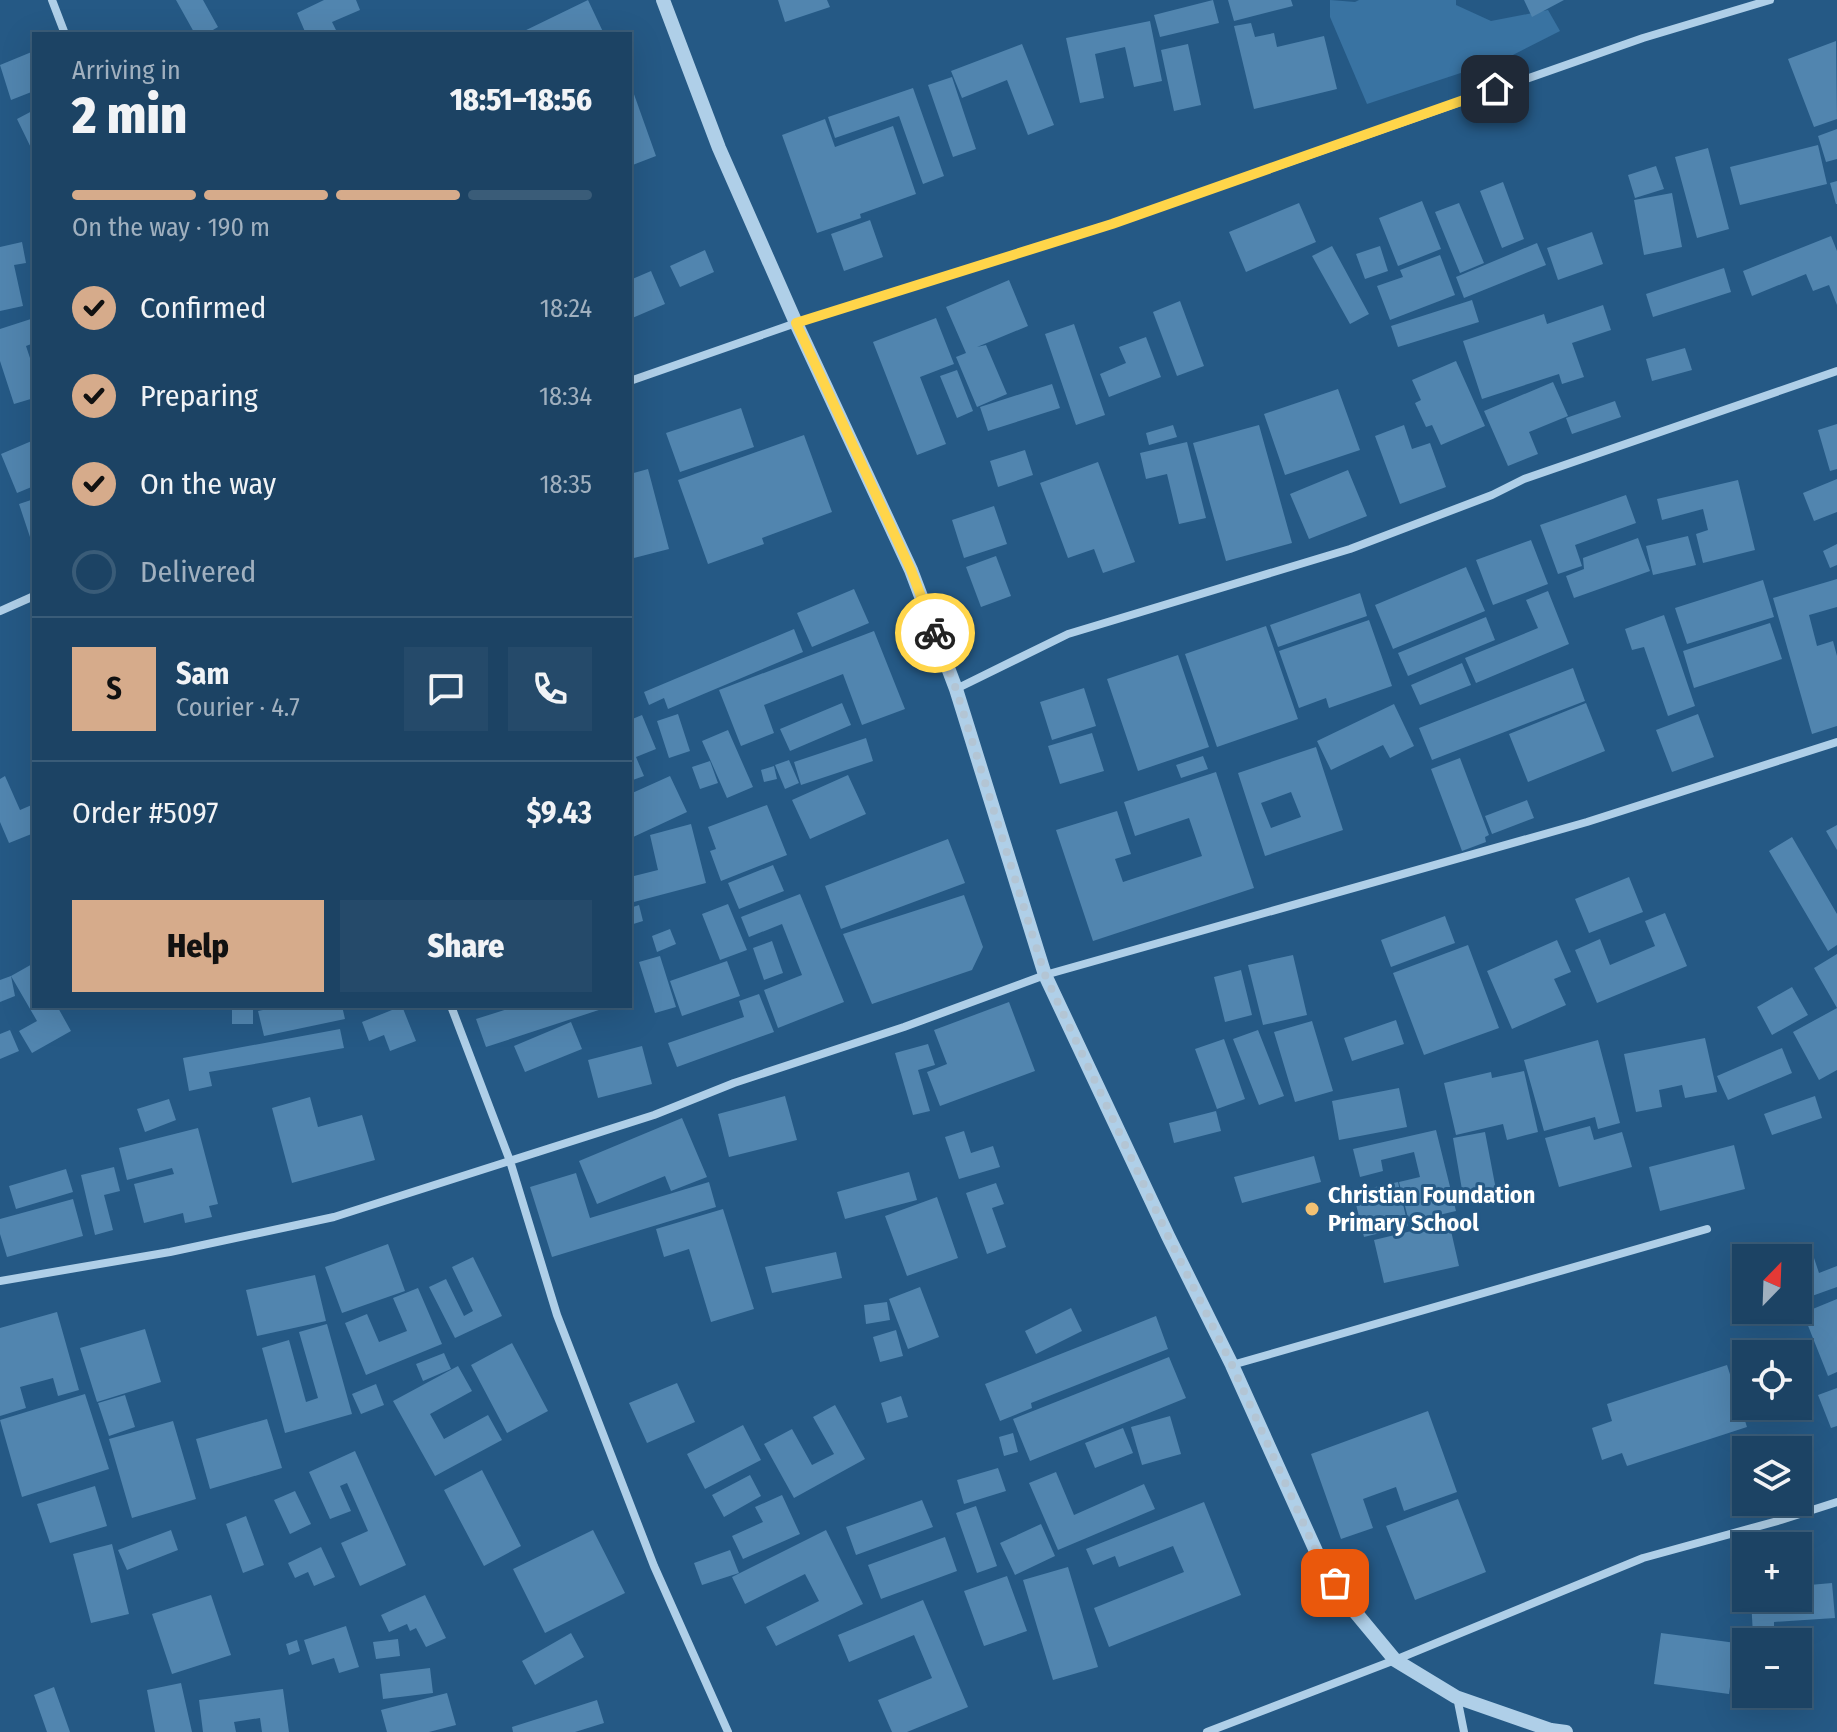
<!DOCTYPE html>
<meta charset="utf-8">
<style>
body{margin:0;font-family:"Fira Sans Condensed",sans-serif;background:#254a6a;color:#f1f3f6;height:100vh;display:flex;flex-direction:column;font-size:30px;white-space:nowrap}
*{box-sizing:border-box;margin:0}
p{font-size:26px;color:#a0b0bf}
.icon{flex:none;width:44px;height:44px;fill:none;stroke:currentColor;stroke-width:2;stroke-linecap:round;stroke-linejoin:round}
.map{position:relative;flex:1;overflow:hidden}
.side{position:absolute;left:32px;top:32px;width:600px;height:976px;display:flex;flex-direction:column;background:#1c4364;border-radius:0px;box-shadow:0 8px 32px #0002,0 0 0 2px #3a5c78}
.side>*{flex:none}
.needle{width:52px;rotate:23deg}
.controls{position:absolute;left:1732px;top:1244px;display:grid;gap:16px}
.controls a{display:grid;place-items:center;width:80px;height:80px;border-radius:0px;background:#1c4364;box-shadow:0 8px 32px #0002,0 0 0 2px #3a5c78;font-size:40px}
.pin{position:absolute;display:grid;place-items:center;width:68px;height:68px;color:#fff;margin:-34px;border-radius:16px;box-shadow:0 4px 12px #0006}
.courier{position:absolute;display:grid;place-items:center;width:80px;height:80px;margin:-40px;border:6px solid #ffd54a;border-radius:50%;background:#fff;color:#222;box-shadow:0 2px 10px #0007}
.headline em{font-style:normal;font-weight:800}
.headline div{display:flex;flex-direction:column-reverse}
.headline{display:flex;align-items:center;justify-content:space-between;height:136px;padding:0 40px}
h1{font-size:52px;font-weight:800;line-height:60px}
.bar{display:grid;grid-template-columns:repeat(4,1fr);gap:12px 8px;align-content:center;height:96px;padding:0 40px}
.bar i{height:10px;border-radius:6px;background:#3a5c78}
.bar .active{background:#d6ab8b}
.bar p{grid-column:span 4}
.line{display:flex;align-items:center;gap:20px;padding:0 40px;border-top:2px solid #3a5c78}
.line div{flex:1}
.round{display:grid;place-items:center;flex:none;width:84px;height:84px;border-radius:0px;background:#254a6a}
ol{padding:0 40px;list-style:none}
li{display:flex;align-items:center;gap:24px;height:88px}
li p{margin-inline-start:auto}
li .icon{padding:8px;border-radius:50%;background:#d6ab8b;color:#111;stroke-width:4}
li:last-child{color:#a0b0bf}
li i{width:44px;height:44px;border:4px solid #3a5c78;border-radius:50%}
.action{display:flex;gap:16px;margin-top:auto;padding:16px 40px}
.action a{flex:1;height:92px;border-radius:0px;background:#d6ab8b;color:#111;font-size:32px;font-weight:800;line-height:92px;text-align:center}
.action a+a{background:#254a6a;color:#f1f3f6}
.map>svg:first-child{display:block}
.green{fill:#3973a2}
.building{fill:#5185af;fill-rule:evenodd}
.lines{fill:none;stroke-linecap:round;stroke-linejoin:round}
.minor{stroke:#afcfe8;stroke-width:8}
.tertiary{stroke:#afcfe8;stroke-width:14}
.done{stroke:#b3c5d4;stroke-width:8;stroke-dasharray:0 14.4}
.route{stroke:#ffd54a;stroke-width:10}
.poi-dot{fill:#f2c173;stroke:#255985;stroke-width:3}
.labels{text-anchor:middle;stroke-width:6;stroke-linejoin:round;paint-order:stroke}
.poi-label{font-size:24px;font-weight:bold;fill:#fff;stroke:#255985;text-anchor:start}
</style>
<div class="map">
<svg width="1837" height="1732" viewBox="0 0 1837 1732">
<rect width="100%" height="100%" fill="#255985"/>
<path class="green" d="M1330,0l25,2 4,-2h97v5l35,16 57,-11 12,21 -51,26 -142,47 -37,-87z"/>
<path class="building" d="M176,0h27l15,27 -12,7h-11z
M324,0h32l4,10 -28,12 6,12h-32l-9,-21z
M588,0l16,34h-86z
M778,0h49l3,7 -45,15z
M1213,0l6,23 -59,14 -6,-22z
M1228,0h63l2,6 -59,15z
M1524,0h40l-32,17z
M1150,21l12,60 -28,6 -9,-40 -30,7 9,44 -24,5 -14,-65z
M1251,23l4,14 19,-4 3,14 47,-11 13,53 -83,20 -20,-83z
M1836,41l1,78 -23,8 -26,-68z
M1022,44l32,81 -26,10 -21,-55 -45,18 -11,-27z
M1188,44l13,61 -27,6 -13,-61z
M34,51v40l-23,9 -11,-35z
M952,77l24,72 -23,8 -25,-72z
M630,83l26,73 -26,10z
M913,88l31,88 -21,8 -24,-68 -64,22 -7,-21z
M34,110v44l-17,-35z
M825,119l10,28 58,-21 23,68 -56,20 1,4 -44,15 -35,-98z
M1837,129v30l-11,3 -8,-26z
M1818,145l9,39 -87,21 -10,-38z
M1708,148l21,81 -32,9 -22,-81z
M1656,166l8,23 -29,9 -7,-23z
M1837,181v23h-1l-6,-21z
M1503,182l21,57 -22,9 -22,-57z
M1672,193l10,54 -38,8 -10,-55z
M1422,201l19,48 -43,17 -19,-48z
M1299,203l17,39 -70,30 -17,-40z
M1459,203l25,60 -24,10 -25,-61z
M870,220l13,37 -39,14 -13,-37z
M1592,232l11,32 -45,16 -11,-32z
M1831,236l6,15v54l-8,-20 -16,6 -7,-17 -54,22 -9,-25z
M22,242l4,21 -12,2 9,41 -23,5v-64z
M1537,243l9,22 -82,33 -8,-21z
M1332,246l37,68 -19,10 -38,-68z
M1380,246l8,25 -23,8 -9,-25z
M705,250l9,22 -34,15 -10,-21z
M1440,255l15,40 -65,25 -13,-34 26,-9 -3,-7z
M1724,268l7,24 -78,25 -7,-23z
M651,271l14,33 -35,15v-39z
M1009,280l19,46 -51,21 9,-2 21,49 -30,13 -21,-50 10,-4 -20,-46z
M1472,300l7,22 -81,25 -7,-21z
M1180,301l24,65 -27,10 -24,-64z
M1603,305l8,25 -39,13 12,34 -22,7 -3,-10 -77,25 -19,-58 81,-27 3,10z
M34,318v25l-8,3 8,24v28l-20,6 -14,-43v-32z
M936,318l18,46 -34,13 26,67 -29,11 -44,-113z
M1074,324l31,91 -29,10 -31,-91z
M1146,337l15,40 -52,20 -9,-23 26,-11 -7,-16z
M1685,348l7,22 -40,11 -6,-22z
M1456,361l29,65 -44,19 -9,-20 -6,2 -11,-24 6,-3 -9,-20z
M957,370l16,41 -16,7 -17,-42z
M1553,382l15,34 -39,16 9,22 -30,12 -24,-55z
M1052,384l8,24 -72,23 -8,-24z
M1338,389l22,61 -75,25 -21,-61z
M1615,401l6,16 -49,17 -6,-16z
M741,408l13,39 -74,25 -14,-39z
M1837,424v45l-7,2 -12,-41z
M1173,425l4,12 -28,8 -3,-12z
M1259,425l33,118 -66,18 -33,-118z
M1404,425l8,24 18,-6 16,44 -46,17 -25,-68z
M804,435l28,77 -70,26 2,6 -56,20 -30,-84z
M34,440v28l-2,1 2,17 -17,7 -16,-39z
M1187,442l19,76 -27,6 -12,-50 -21,5 -6,-26z
M1025,450l8,25 -35,12 -8,-26z
M1098,462l37,100 -32,11 -9,-24 -26,9 -28,-75z
M648,469l21,80 -39,10v-85z
M1348,470l19,46 -58,23 -19,-45z
M1837,479v33l-23,9 -11,-28z
M1738,480l17,70 -52,13 -7,-29 12,-4 -5,-21 -41,11 -5,-21z
M1626,495l10,28 -61,22 7,21 -24,8 -18,-49z
M34,499v40l-3,1 -12,-36z
M994,506l13,38 -43,14 -12,-38z
M1688,536l8,29 -43,10 -7,-29z
M1638,538l12,33 -76,27 -8,-22 18,-7 -1,-11z
M1531,540l17,44 -55,21 -17,-45z
M1837,544v21l-7,3 -7,-17z
M996,556l15,40 -30,11 -15,-40z
M1466,567l19,44 -92,38 -18,-44z
M1837,579v28l-28,8 8,31 16,-5 4,15v70l-25,8 -39,-136z
M1763,580l11,37 -87,27 -12,-36z
M854,589l15,34 -57,24 -15,-34z
M1548,591l21,53 -93,39 -11,-25 73,-30 -12,-28z
M1360,593l7,23 -89,31 -8,-22z
M1664,615l31,91 -27,10 -24,-69 -12,3 -7,-21z
M1486,617l9,23 -87,36 -10,-23z
M1369,620l23,66 -63,22 -3,-10 -27,10 -20,-57z
M1770,623l12,36 -88,29 -11,-37z
M1266,626l32,93 -81,28 -32,-93z
M794,629l9,23 -135,57 -4,-11 -15,7 -5,-13z
M874,631l31,78 -43,16 -19,-51 -79,31 10,28 -33,13 -22,-56z
M1178,655l31,92 -71,24 -31,-92z
M1462,663l9,22 -51,20 -9,-20z
M1573,668l12,33 -153,59 -13,-32z
M1084,688l12,38 -44,14 -12,-38z
M842,703l9,22 -61,26 -10,-22z
M1586,703l19,48 -77,31 -19,-48z
M1394,704l20,42 -24,12 -7,-13 -52,25 -14,-29z
M678,714l12,37 -21,7 -12,-37z
M1698,714l16,43 -42,15 -16,-42z
M642,715l14,34 -20,8 8,19 -14,5v-61z
M728,730l25,57 -26,11 -25,-57z
M1092,733l12,38 -44,13 -12,-38z
M866,738l7,23 -72,24 -7,-23z
M1316,747l27,83 -78,26 -27,-83zM1291,792l10,25 -30,11 -10,-25z
M1203,756l5,13 -27,9 -5,-13z
M1460,758l29,77 -4,2 1,5 -24,9 -31,-82z
M789,760l10,23 -14,6 -10,-24z
M710,761l8,22 -18,6 -8,-22z
M774,766l3,13 -13,3 -3,-12z
M1216,772l38,116 -161,53 -37,-111 61,-19 14,43 -16,5 8,23 79,-26 -13,-38 -54,18 -11,-34z
M848,775l18,39 -56,25 -18,-39z
M5,776l15,34 14,-6v29l-25,10 -9,-21v-43z
M670,776l17,36 -56,26 -1,-44z
M1527,800l7,18 -42,16 -7,-18z
M767,805l20,50 -66,26 -11,-30 6,-2 -8,-22z
M691,824l15,59 -76,20v-26l28,-7 -8,-35z
M1837,825v25l-11,-19z
M1792,837l45,77v31l-9,6 -59,-100z
M948,839l17,44 -124,46 -16,-43z
M773,865l11,26 -45,18 -11,-26z
M1629,877l14,35 -54,21 -14,-34z
M800,894l44,108 -66,26 -14,-38 38,-15 -20,-51 -33,13 -8,-20z
M964,895l19,52 -11,23 -100,34 -29,-70z
M728,904l19,46 -27,10 -18,-46z
M639,905l4,16 -13,4v-17z
M1665,913l22,53 -90,37 -22,-53 25,-11 10,26 45,-19 -10,-25z
M1445,916l10,27 -64,24 -10,-27z
M670,929l6,15 -19,8 -5,-16z
M1557,940l14,32 -17,7 12,26 -54,24 -25,-58z
M772,941l11,32 -19,7 -11,-32z
M1468,945l31,83 -75,27 -31,-82z
M1837,954v54l-23,-40z
M1293,955l14,60 -44,10 -15,-60z
M660,956l16,51 -21,6 -16,-51z
M727,961l13,35 -58,20 -12,-35z
M34,963v43h23l14,25 -39,22 -13,-22 18,-10 -26,-45z
M1241,970l11,45 -27,7 -11,-45z
M11,976l4,20 -15,6v-22z
M1792,987l16,28 -36,20 -15,-28z
M759,994l15,38 -97,35 -9,-24 76,-26 -5,-16z
M1009,1002l26,69 -95,35 -13,-34 20,-8 -13,-34z
M232,1006h21v18h-21z
M282,1006h60l3,13 -81,17 -6,-25z
M402,1006l14,35 -26,10 -6,-16 -15,6 -7,-19z
M517,1006h91v1l-122,40 -10,-28z
M1837,1008v62l-18,10 -26,-48z
M1396,1020l8,24 -52,17 -8,-23z
M1312,1021l21,70 -38,11 -21,-70z
M571,1022l11,27 -57,23 -11,-26z
M340,1029l4,19 -135,24 3,14 -23,5 -6,-33z
M10,1030l9,21 -19,8v-25z
M1258,1030l26,66 -25,9 -26,-66z
M1705,1038l12,54 -32,6 -3,-13 -23,5 3,17 -26,5 -12,-58z
M1224,1039l21,60 -28,10 -22,-60z
M1598,1040l22,83 -22,6 -3,-12 -51,14 -20,-71z
M928,1044l7,21 -17,5 12,41 -17,4 -18,-62z
M642,1046l10,38 -54,14 -10,-38z
M1782,1048l10,25 -64,27 -11,-24z
M1524,1071l14,61 -31,8 -4,-16 -47,11 -12,-52 47,-11 1,6z
M1399,1088l8,39 -68,13 -7,-39z
M785,1096l12,44 -68,17 -11,-43z
M1815,1096l7,22 -50,17 -8,-21z
M310,1097l8,30 44,-12 13,45 -83,23 -20,-75z
M169,1099l7,21 -31,12 -8,-23z
M1216,1111l5,20 -47,12 -5,-20z
M682,1118l25,59 -36,14 -6,-15 -68,28 -18,-43z
M1590,1126l4,14 28,-8 10,35 -73,20 -14,-49z
M198,1128l20,76 -9,2 3,11 -27,6 -2,-10 -39,10 -10,-39 40,-10 -2,-6 -45,12 -8,-32z
M1436,1130l20,81 -47,11 -10,-40 21,-5 -6,-25 -33,8 2,11 -23,6 -7,-28z
M964,1131l7,22 22,-7 7,21 -41,12 -14,-42z
M1485,1132l12,63 -33,6 -11,-63z
M1734,1145l11,44 -85,22 -11,-44z
M1314,1156l7,26 -79,21 -8,-26z
M114,1167l6,24 -16,4 9,35 -18,5 -14,-60z
M66,1169l7,23 -57,17 -7,-23z
M909,1172l8,28 -72,19 -8,-27z
M576,1173l14,45 119,-36 7,25 -164,50 -22,-70z
M1398,1182l10,44 -44,11 -11,-45z
M996,1183l8,21 -12,4 14,39 -19,7 -21,-61z
M937,1197l21,61 -51,18 -22,-60z
M73,1199l10,37 -76,21 -7,-23v-15z
M723,1209l31,100 -43,13 -22,-73 -25,8 -8,-28z
M1449,1222l10,44 -75,17 -10,-43z
M388,1244l17,47 -63,22 -17,-46z
M836,1252l6,26 -70,15 -7,-26z
M473,1257l29,59 -47,22 -26,-51 17,-8 18,37 9,-5 -21,-44z
M1814,1258l5,15 18,-7v21l-39,14v-37z
M315,1275l11,46 -69,15 -11,-46z
M920,1287l19,50 -31,12 -19,-50z
M418,1288l24,56 -76,31 -21,-52 22,-9 12,28 28,-11 -14,-33z
M1837,1299v73l-9,4 -25,-63z
M887,1302l3,18 -24,4 -2,-19z
M1071,1308l11,23 -46,23 -11,-23z
M57,1312l22,78 -21,6 -5,-18 -33,9 6,21 -26,8v-88z
M1156,1316l12,33 -137,54 1,5 -32,13 -15,-37z
M327,1324l25,90 -67,19 -23,-85 27,-8 17,62 12,-4 -19,-66z
M145,1329l16,53 -64,20 -17,-54z
M896,1330l7,26 -23,6 -7,-25z
M512,1343l36,68 -41,22 -36,-68z
M444,1353l7,16 -28,12 -7,-17z
M1169,1357l17,41 -156,63 -17,-42z
M1727,1365l20,62 -120,39 -5,-13 -20,7 -10,-32 20,-7 -5,-17z
M458,1366l14,25 -42,23 14,25 44,-24 14,25 -67,36 -42,-75z
M677,1383l18,39 -48,21 -18,-40z
M376,1384l8,21 -23,9 -9,-20z
M1837,1388v38l-6,2 -13,-33z
M85,1394l24,75 -87,28 -22,-77z
M125,1395l10,32 -26,9 -11,-33z
M901,1396l7,21 -21,6 -6,-20z
M835,1405l30,54 -71,39 -30,-54 28,-15 20,36 22,-11 -21,-37z
M1428,1411l29,81 -53,19 -8,-24 -33,12 10,29 -32,11 -30,-85z
M1170,1416l11,38 -39,11 -11,-38z
M267,1419l15,49 -72,21 -14,-50z
M173,1421l23,78 -64,19 -23,-79z
M743,1425l18,35 -56,29 -18,-35z
M1123,1428l10,25 -38,15 -10,-25z
M1013,1433l5,19 -14,4 -5,-19z
M355,1451l51,114 -46,21 -19,-43 27,-12 -21,-48 -7,3 11,25 -21,8 -21,-47z
M998,1468l8,23 -42,13 -7,-24z
M482,1470l39,76 -37,20 -40,-76z
M1056,1472l18,43 70,-31 11,25 -97,41 -29,-67z
M750,1475l11,21 -37,21 -12,-22z
M95,1486l12,40 -57,17 -13,-39z
M295,1491l16,33 -21,10 -16,-34z
M782,1495l18,39 -57,25 -11,-23 31,-14 -8,-15z
M1458,1499l28,73 -71,28 -29,-74z
M922,1500l11,27 -77,28 -10,-28z
M1204,1502l37,93 -132,52 -15,-39 90,-36 -11,-26 -54,21 -4,-11 -22,9 -7,-16z
M976,1506l21,60 -20,7 -21,-60z
M246,1516l18,49 -21,8 -17,-49z
M1041,1524l14,32 -40,19 -15,-32z
M171,1530l7,20 -51,20 -9,-20z
M593,1530l32,63 -80,40 -32,-64z
M826,1530l37,74 -87,42 -10,-19 53,-26 -14,-27 -60,30 -13,-27z
M945,1537l12,34 -76,28 -13,-34z
M112,1544l17,70 -38,9 -18,-69z
M321,1547l14,30 -21,9 -6,-14 -13,6 -7,-15z
M730,1550l9,23 -37,12 -8,-22z
M1068,1567l30,100 -45,13 -30,-100z
M1007,1576l20,55 -43,15 -20,-55z
M1832,1583l3,35 -61,4v13l-21,1 -2,-38h47v-12z
M211,1595l20,60 -59,19 -20,-60z
M425,1595l21,43 -20,9 -10,-19 -6,3 -3,-7 -18,8 -8,-17z
M923,1600l45,107 -61,25h-15l-14,-32 54,-22 -18,-43 -65,27 -11,-27z
M346,1626l13,41 -20,6 -5,-15 -22,7 -8,-25z
M571,1633l13,24 -49,28 -13,-24z
M1661,1633l75,10 -7,51 -75,-10z
M398,1639l2,17 -24,3 -3,-17z
M297,1640l3,11 -11,4 -3,-11z
M430,1668l3,25 -50,6 -3,-25z
M181,1683l11,49h-37l-8,-42z
M54,1687l16,45h-23l-13,-37z
M283,1689l6,43h-27l-2,-14 -26,4 2,10h-33l-4,-32z
M447,1693l9,32 -27,7h-42l-6,-22z
M597,1700l7,23 -29,9h-62l-1,-5z"/>
<g class="lines">
<path class="minor" d="M52,0l13,34
M630,381l166,-58 316,-99 531,-186 127,-38
M0,611l34,-15
M956,689l112,-55 282,-85 142,-54 32,-16 313,-108
M451,1006l59,155 47,154 97,251 74,166
M0,1281l170,-29 164,-35 320,-102 80,-32 170,-56 141,-52 542,-153 250,-80
M1232,1365l475,-136
M1457,1697l7,35
M1207,1732l188,-72 248,-102 138,-38 56,-18"/>
<path class="tertiary" d="M663,0l56,148 77,175 115,247 45,119 89,286 123,261 64,129 88,195 31,47 44,53 61,37 95,33 15,2"/>
</g>
<g class="lines">
<path class="done" d="M935,633l21,56 89,286 123,261 64,129 88,195 15,23"/>
<path class="route" d="M935,633l-24,-63 -115,-247 316,-99 383,-135"/>
</g>
<circle class="poi-dot" cx="1312" cy="1209" r="8"/>
<g class="labels">
<g class="poi-label">
<text x="1328" y="1203">Christian Foundation<tspan x="1328" dy="28">Primary School</tspan></text>
</g>
</g>
</svg>
<div class="controls">
<a><svg class="needle" viewBox="-14 -14 28 28"><path d="M0-13l5 13h-10z" fill="#e53935"/><path d="M0 13l5-13h-10z" fill="#a0b0bf"/></svg></a>
<a><svg class="icon" aria-label="locate" viewBox="0 0 24 24"><circle cx="12" cy="12" r="6"/><path d="M12 2v4M12 18v4M2 12h4M18 12h4"/></svg></a>
<a><svg class="icon" aria-label="layers" viewBox="0 0 24 24"><path d="M12 4l9 5-9 5-9-5zM3 14l9 5 9-5"/></svg></a>
<a>+</a>
<a>−</a>
</div>
<div class="pin" style="left:1335px;top:1583px;background:#ea580c"><svg class="icon" aria-label="bag" viewBox="0 0 24 24"><path d="M5 8h14l-1 12H6zM9 8a3 3 0 0 1 6 0"/></svg></div>
<div class="pin" style="left:1495px;top:89px;background:#1f2937"><svg class="icon" aria-label="home" viewBox="0 0 24 24"><path d="M3 11l9-7 9 7M6 9v11h12V9"/></svg></div>
<div class="courier" style="left:935px;top:633px"><svg class="icon" aria-label="bike" viewBox="0 0 24 24"><circle cx="6" cy="16" r="4"/><circle cx="18" cy="16" r="4"/><path d="M6 16l4-8h5l3 8M10 8l3 8H6M13 5h3"/></svg></div>
<section class="side">
<div class="headline"><div><h1>2 min</h1><p>Arriving in</p></div><em>18:51–18:56</em></div>
<div class="bar"><i class="active"></i><i class="active"></i><i class="active"></i><i></i><p>On the way · 190 m</p></div>
<ol>
<li><svg class="icon" aria-label="check" viewBox="0 0 24 24"><path d="M5 12l5 5 9-10"/></svg>Confirmed<p>18:24</p></li>
<li><svg class="icon" aria-label="check" viewBox="0 0 24 24"><path d="M5 12l5 5 9-10"/></svg>Preparing<p>18:34</p></li>
<li><svg class="icon" aria-label="check" viewBox="0 0 24 24"><path d="M5 12l5 5 9-10"/></svg>On the way<p>18:35</p></li>
<li><i></i>Delivered</li>
</ol>
<div class="line" style="height:144px"><b class="round" style="background:#d6ab8b;color:#111">S</b><div><b>Sam</b><p>Courier · 4.7</p></div><a class="round"><svg class="icon" aria-label="chat" viewBox="0 0 24 24"><path d="M4 5h16v11H9l-5 4z"/></svg></a><a class="round"><svg class="icon" aria-label="phone" viewBox="0 0 24 24"><path d="M5 4h4l2 5-3 2q2 4 5 5l2-3 5 2v4C11 20 4 13 5 4z"/></svg></a></div>
<div class="line" style="height:104px"><div>Order #5097</div><b>$9.43</b></div>
<div class="action"><a>Help</a><a>Share</a></div>
</section>
</div>
